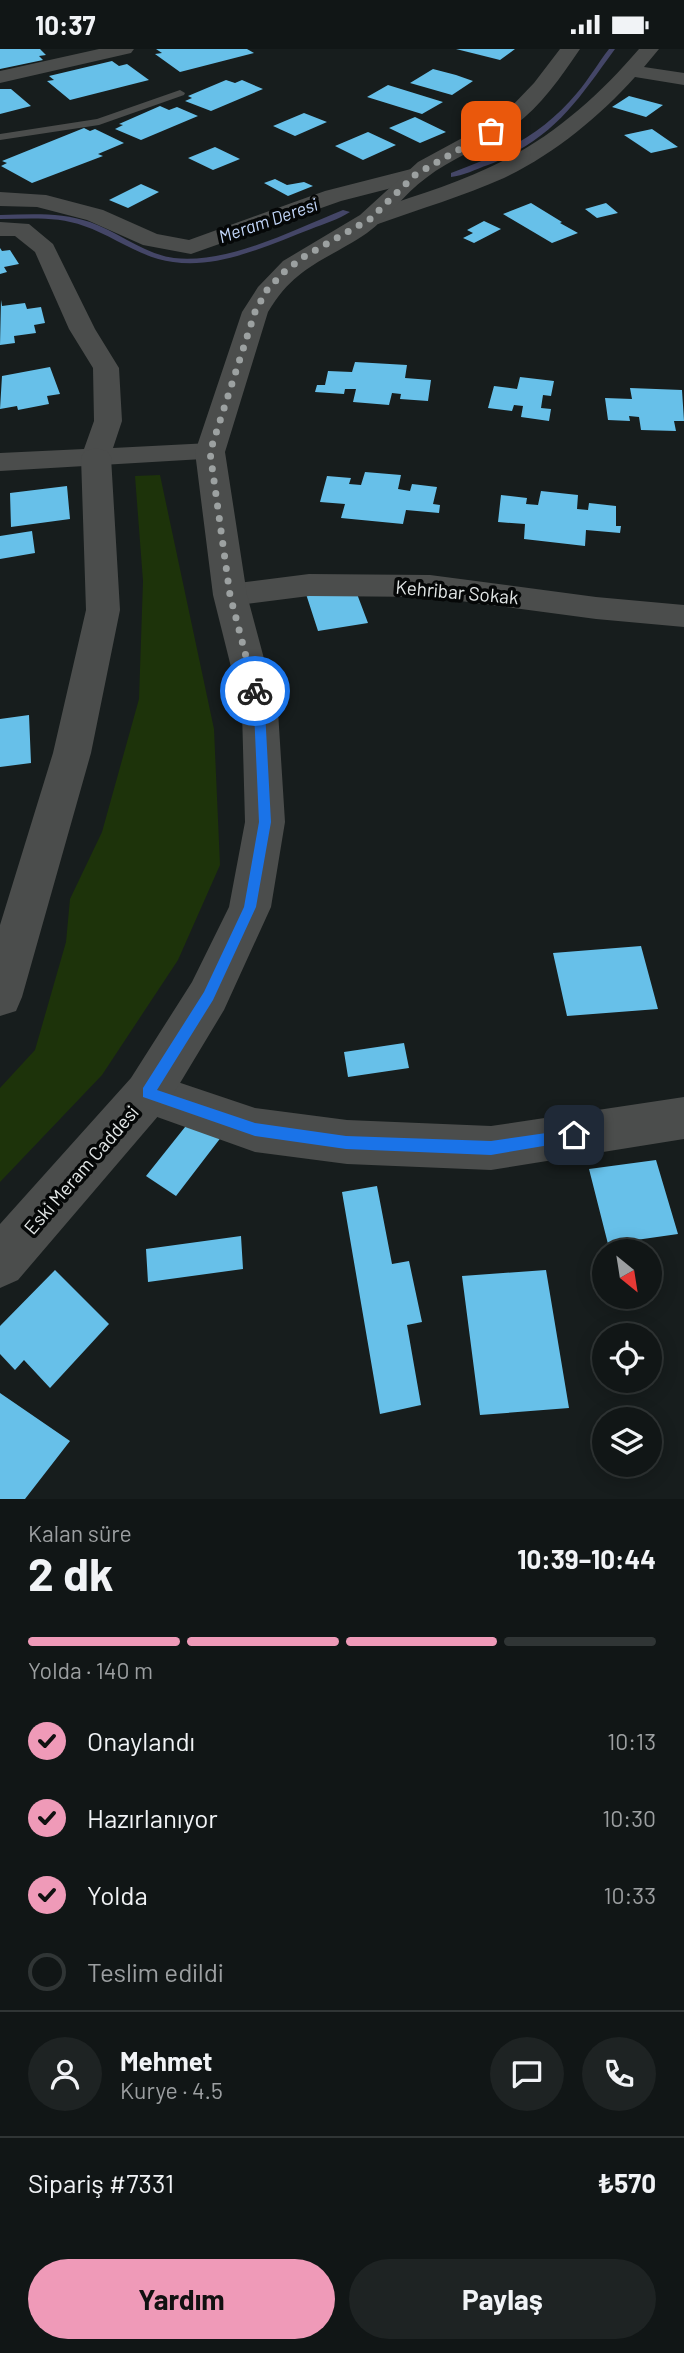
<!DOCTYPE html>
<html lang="tr">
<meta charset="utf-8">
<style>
body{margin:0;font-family:Barlow,sans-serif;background:#1e2323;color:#f1f3f6;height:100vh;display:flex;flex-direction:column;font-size:26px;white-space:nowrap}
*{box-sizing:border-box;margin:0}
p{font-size:23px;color:#9c9fa1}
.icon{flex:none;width:38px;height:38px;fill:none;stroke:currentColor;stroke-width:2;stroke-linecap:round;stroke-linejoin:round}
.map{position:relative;height:1450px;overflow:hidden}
.sheet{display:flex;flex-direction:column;background:#111616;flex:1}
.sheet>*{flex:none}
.needle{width:46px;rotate:150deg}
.tools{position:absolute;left:592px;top:1190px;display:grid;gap:14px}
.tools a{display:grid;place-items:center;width:70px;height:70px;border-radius:50%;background:#111616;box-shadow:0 4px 18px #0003,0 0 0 2px #303535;font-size:35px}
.pin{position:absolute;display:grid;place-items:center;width:60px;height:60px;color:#fff;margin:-30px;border-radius:14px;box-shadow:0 4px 10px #0006}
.courier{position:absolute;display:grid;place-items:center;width:70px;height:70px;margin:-35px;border:5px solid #1a73e8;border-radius:50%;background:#fff;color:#222;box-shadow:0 2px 9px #0007}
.overview em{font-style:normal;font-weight:700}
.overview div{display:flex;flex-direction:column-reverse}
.overview{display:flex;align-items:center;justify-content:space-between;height:119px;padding:0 28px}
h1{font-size:46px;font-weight:700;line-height:52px}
.bar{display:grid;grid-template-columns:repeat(4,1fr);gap:10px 7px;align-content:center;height:84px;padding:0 28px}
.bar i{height:9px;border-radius:5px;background:#303535}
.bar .active{background:#ef9ab8}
.bar p{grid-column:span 4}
.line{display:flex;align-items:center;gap:18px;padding:0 28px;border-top:2px solid #303535}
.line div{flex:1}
.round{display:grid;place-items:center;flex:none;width:74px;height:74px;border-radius:37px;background:#1e2323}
ol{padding:0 28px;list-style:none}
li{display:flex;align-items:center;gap:21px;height:77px}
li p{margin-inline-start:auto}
li .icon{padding:7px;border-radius:50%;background:#ef9ab8;color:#111;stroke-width:4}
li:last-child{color:#9c9fa1}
li i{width:38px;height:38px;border:4px solid #303535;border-radius:50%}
.action{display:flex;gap:14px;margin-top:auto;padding:14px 28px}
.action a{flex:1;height:80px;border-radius:42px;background:#ef9ab8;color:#111;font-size:28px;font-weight:700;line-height:80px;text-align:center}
.action a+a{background:#1e2323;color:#f1f3f6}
.status{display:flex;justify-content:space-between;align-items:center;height:49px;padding:0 35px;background:#111616;direction:ltr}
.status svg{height:19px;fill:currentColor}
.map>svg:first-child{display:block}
.green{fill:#1d330a}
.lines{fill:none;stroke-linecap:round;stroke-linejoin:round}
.stream{fill:#444667;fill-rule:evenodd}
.building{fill:#67c0e9}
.service{fill:#4b4d4c;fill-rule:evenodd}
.minor{fill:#4b4d4c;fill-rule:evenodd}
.tertiary{fill:#4b4d4c;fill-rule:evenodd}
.route{fill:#1a73e8}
.done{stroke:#9ca1a1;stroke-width:7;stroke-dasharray:0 12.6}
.labels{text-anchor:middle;stroke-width:7;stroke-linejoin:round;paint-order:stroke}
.far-water-label{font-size:18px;font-style:italic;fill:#c3d7fa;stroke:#050707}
.street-label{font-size:19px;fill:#e4e8e8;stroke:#050707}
</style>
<div class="status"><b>10:37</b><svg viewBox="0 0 49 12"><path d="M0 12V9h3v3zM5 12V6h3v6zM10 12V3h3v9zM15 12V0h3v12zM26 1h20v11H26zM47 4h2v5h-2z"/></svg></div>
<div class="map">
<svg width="684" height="1450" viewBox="0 0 684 1450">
<rect width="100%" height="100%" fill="#171d1d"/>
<path class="green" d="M160,426l54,254 6,136 -42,95 -76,115 -102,107v-94l35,-38 31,-108 4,-43 32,-67 37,-133 4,-118 -8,-105z"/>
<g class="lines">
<path class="stream" d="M609,0h6c-40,55 -61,89 -127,116 -12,4 -25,11 -37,12v-4c50,-18 92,-39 126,-80 12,-14 21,-30 32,-44z
M343,161l7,2c-11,7 -26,12 -39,17 -42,16 -92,40 -138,33 -33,-4 -59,-26 -89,-36 -27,-10 -56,-7 -84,-7v-4c31,-1 61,-3 90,7 28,10 54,32 84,36 55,6 119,-28 169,-48z"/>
</g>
<path class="building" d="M0,0h40l6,6 -7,1 4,4 -43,9z
M156,0h91l7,4 -74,19 -25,-18 7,-1z
M456,0h59l-15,11z
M112,12l7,5 8,-2 22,16 -79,20 -23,-19 7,-1 -5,-4z
M433,20l23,6 17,6 -21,14 -42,-12z
M226,31l9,3 7,-3 21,9 -52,22 -26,-10 7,-3 -4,-2z
M388,36l55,17 -21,12 -55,-17z
M0,40h11l20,17 -31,8z
M629,47l34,9 -17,12 -34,-10z
M160,57l9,4 8,-3 21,9 -57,24 -26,-11 8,-4 -4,-1z
M304,64l23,9 -32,14 -22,-10z
M415,68l31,15 -26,11 -31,-15z
M84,79l6,3 5,-2 29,14 -26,11 5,2 -71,27 -31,-17 6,-3 -5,-2z
M652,80l26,18 -27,6 -27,-18z
M368,83l28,13 -33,15 -28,-14z
M215,98l25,12 -27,11 -25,-12z
M275,130l12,6 17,-3 9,4 -25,10 -24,-13z
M141,135l18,8 -31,16 -19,-8z
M531,154l31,19 -2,1 18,10 -26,10 -49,-29z
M606,154l12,10 -21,5 -12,-9z
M484,172l17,8 -27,14 -11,-5 10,-5 -6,-3z
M0,199l2,3 8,-1 9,14 -15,3 3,5 -7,2z
M1,251l1,6 23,-3 2,6 14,-2 4,16 -11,2 2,8 -22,3 1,7 -15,2z
M355,313l52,3 -2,13 26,2 -3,21 -28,-2 1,-5 -9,-1 -3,12 -36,-3 3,-13h-11l-1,5 -29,-2 2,-7h8l3,-14 24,1z
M50,318l10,27 -13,2 2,8 -31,6 -1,-4 -17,3 2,-33z
M520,328l34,4 -3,15 -8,-1 -2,13 10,1 -2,12 -28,-4 2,-11 -9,-1 -2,6 -24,-3 6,-22 23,3z
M630,339l52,2 2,31h-10l2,10 -35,-1 -2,-13 -10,-1 1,5 -22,-1 -3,-22 27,1z
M365,423l36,3 -3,14 12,2 2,-7 25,3 -4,17 7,1 -1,8 -33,-3 -3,14 -62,-6 4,-14 -25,-2 7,-26 24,2 -2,6 12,1z
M67,437l3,33 -59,8 -1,-34z
M541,442l37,4 -1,14 11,1 1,-7 27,3v20h5l-1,7 -34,-3 -1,16 -61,-7 1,-15 -27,-2 3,-27 26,3 -1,6 12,1z
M32,482l3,22 -35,6v-23z
M354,537l14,37 -50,8 -12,-37z
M29,666l2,48 -31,4v-48z
M641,897l17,63 -91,7 -14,-63z
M404,994l5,25 -61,9 -4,-25z
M193,1068l29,19 -46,60 -30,-20z
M656,1111l22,74 -70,10 -19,-75z
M377,1137l15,78 17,-3 13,61 -15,3 14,80 -41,9 -38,-222z
M241,1187l2,33 -95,13 -2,-33z
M55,1221l54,54 -59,64 -26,-28 -9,10 -15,-16v-28z
M546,1221l23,138 -89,7 -18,-139z
M0,1344l70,48 -45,58h-25z"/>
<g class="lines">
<path class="service" d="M180,41l5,3 -1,2 -85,30 -99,15v-6l97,-15z"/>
<path class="minor" d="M99,0h35l-3,4 -131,30v-12z
M639,0h20l-15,18 40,6v12l-49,-8c-37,41 -81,77 -131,101 -41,18 -84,31 -126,46h-16l-4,-5 4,-5c42,-15 86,-27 126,-46 59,-26 109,-70 151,-119z
M415,119l8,2 3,5 -3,5 -82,21 -150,53 -48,-9 -56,-25 -50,-13 -37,-1v-14l46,3 57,15 54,24 32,6 136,-49z
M0,173l29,2 24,20 42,85 24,39 3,53 -9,27 97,-5 10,3 4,6 -4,6 -220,13v-18l84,-4 10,-28 -1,-53 -24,-39 -34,-77 -20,-16h-15z
M309,525l121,1 166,22 88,8v22l-88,-8 -166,-22 -121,-1 -79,10 -11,-3 -5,-8 5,-8 11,-3z
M148,1023l107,36 92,12 144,6 193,-29v42l-193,31 -144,-6 -92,-12 -123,-44 -6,-15 6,-15z"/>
<path class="tertiary" d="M560,0h20c-19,28 -39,57 -66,77 -28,20 -61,31 -88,52 -22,16 -37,39 -59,55 -41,28 -71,32 -99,79l-43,140 22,143 31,116 7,111 -14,85 -47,103 -59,98 -147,172 -18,8v-64l131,-146 61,-96 37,-75 16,-85 -3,-111 -29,-116 -18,-143 47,-140 16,-25 25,-26 77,-46 58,-53 70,-38 21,-15 25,-26z
M96,399l11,3 4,6 9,153 -29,143 -69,244 -6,14 -16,5v-91l53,-172 33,-143 -5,-153 4,-6z"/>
</g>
<path class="route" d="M255,638l5,4 5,20 6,111 -15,85 -43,93 -56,90 98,33 91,13 145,5 83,-12 5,1v10l-88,15 -145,-6 -91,-13 -112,-39v-9l61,-96 40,-85 15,-85 -5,-111 -4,-20z"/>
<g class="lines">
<path class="done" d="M255,642l-25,-96 -20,-143 45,-140 11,-21 19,-20 20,-15 65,-37 45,-44 76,-44"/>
</g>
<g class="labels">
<g class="far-water-label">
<text transform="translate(268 172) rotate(-19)" y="6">Meram Deresi</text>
</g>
<g class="street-label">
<text transform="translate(457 543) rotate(5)" y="7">Kehribar Sokak</text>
<text transform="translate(81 1121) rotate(-49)" y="7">Eski Meram Caddesi</text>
</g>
</g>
</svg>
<div class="tools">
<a><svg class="needle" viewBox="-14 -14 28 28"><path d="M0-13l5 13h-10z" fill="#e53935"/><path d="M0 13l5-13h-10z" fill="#9c9fa1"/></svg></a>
<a><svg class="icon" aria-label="locate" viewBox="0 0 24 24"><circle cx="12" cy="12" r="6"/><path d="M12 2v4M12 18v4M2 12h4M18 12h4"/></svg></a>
<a><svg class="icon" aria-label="layers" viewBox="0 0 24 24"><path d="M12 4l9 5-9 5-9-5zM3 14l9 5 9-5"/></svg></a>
</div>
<div class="pin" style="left:491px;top:82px;background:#ea580c"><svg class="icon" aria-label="bag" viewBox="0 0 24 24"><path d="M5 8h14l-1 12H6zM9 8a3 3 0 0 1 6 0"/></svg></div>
<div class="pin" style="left:574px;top:1086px;background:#1f2937"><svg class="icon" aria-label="home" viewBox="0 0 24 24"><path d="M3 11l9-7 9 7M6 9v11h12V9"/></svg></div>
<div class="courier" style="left:255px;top:642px"><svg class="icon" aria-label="bike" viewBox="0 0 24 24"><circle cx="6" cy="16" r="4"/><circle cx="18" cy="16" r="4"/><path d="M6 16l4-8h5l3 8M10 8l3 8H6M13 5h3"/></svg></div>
</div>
<section class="sheet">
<div class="overview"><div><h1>2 dk</h1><p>Kalan süre</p></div><em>10:39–10:44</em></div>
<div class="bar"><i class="active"></i><i class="active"></i><i class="active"></i><i></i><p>Yolda · 140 m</p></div>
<ol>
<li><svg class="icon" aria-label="check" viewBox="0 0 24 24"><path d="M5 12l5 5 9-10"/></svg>Onaylandı<p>10:13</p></li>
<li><svg class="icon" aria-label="check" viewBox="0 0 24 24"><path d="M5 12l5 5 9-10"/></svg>Hazırlanıyor<p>10:30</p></li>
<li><svg class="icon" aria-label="check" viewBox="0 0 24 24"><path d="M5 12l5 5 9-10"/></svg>Yolda<p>10:33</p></li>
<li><i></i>Teslim edildi</li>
</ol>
<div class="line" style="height:126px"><a class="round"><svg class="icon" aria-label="person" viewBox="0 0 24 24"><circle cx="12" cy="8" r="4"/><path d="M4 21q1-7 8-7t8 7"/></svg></a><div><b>Mehmet</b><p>Kurye · 4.5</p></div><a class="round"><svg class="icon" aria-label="chat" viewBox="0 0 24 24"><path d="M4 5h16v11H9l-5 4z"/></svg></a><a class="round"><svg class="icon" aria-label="phone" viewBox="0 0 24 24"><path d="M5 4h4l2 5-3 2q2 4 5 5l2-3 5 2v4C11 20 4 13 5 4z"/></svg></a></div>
<div class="line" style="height:91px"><div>Sipariş #7331</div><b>₺570</b></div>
<div class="action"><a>Yardım</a><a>Paylaş</a></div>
</section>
